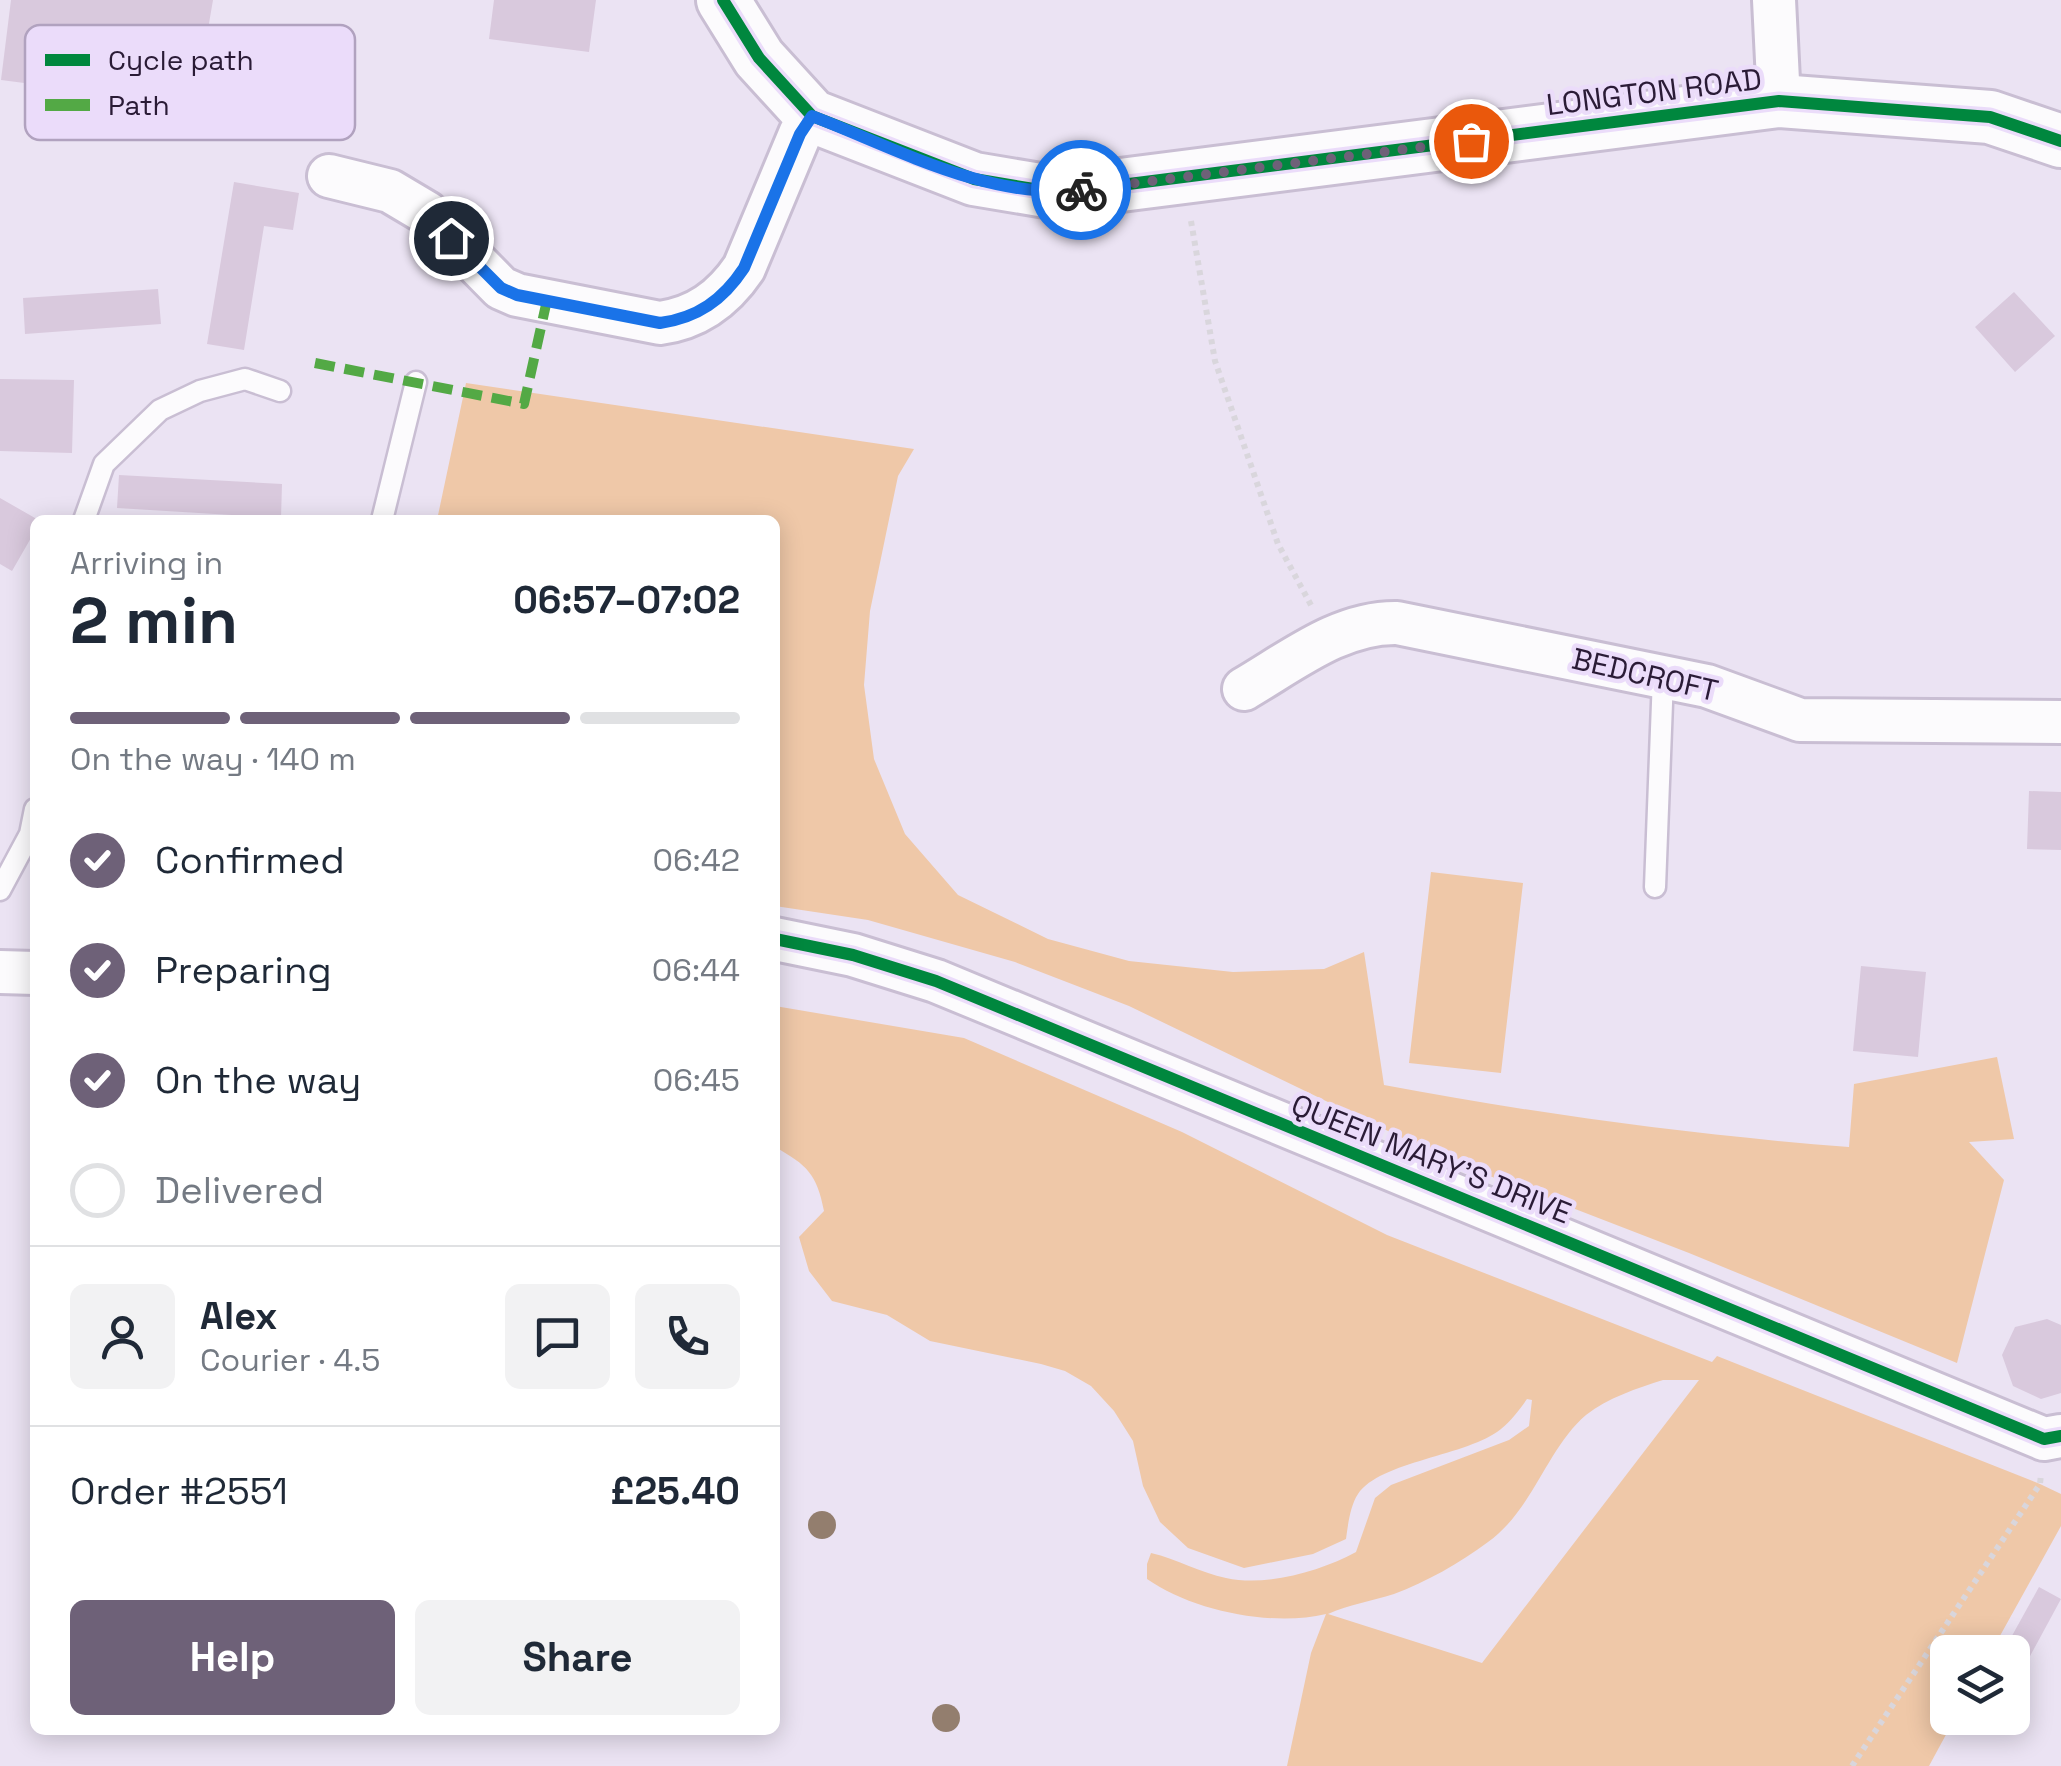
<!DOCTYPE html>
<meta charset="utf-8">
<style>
body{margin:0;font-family:"Space Grotesk",sans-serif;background:#f2f2f3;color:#1f2937;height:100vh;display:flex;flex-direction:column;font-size:38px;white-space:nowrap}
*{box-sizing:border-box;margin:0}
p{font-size:32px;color:#747a83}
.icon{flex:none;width:55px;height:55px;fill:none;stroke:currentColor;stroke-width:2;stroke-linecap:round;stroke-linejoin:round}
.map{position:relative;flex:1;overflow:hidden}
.drawer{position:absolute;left:30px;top:515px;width:750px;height:1220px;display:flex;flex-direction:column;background:#fff;border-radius:15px;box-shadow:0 5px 25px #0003}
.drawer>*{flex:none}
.controls{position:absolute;left:1930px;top:1635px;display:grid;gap:20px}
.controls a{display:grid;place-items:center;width:100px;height:100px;border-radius:15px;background:#fff;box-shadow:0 5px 25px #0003;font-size:50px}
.pin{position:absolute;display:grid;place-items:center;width:85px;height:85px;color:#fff;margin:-42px;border:5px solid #fff;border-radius:50%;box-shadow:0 2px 10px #0007}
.courier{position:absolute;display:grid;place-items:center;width:100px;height:100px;margin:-50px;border:8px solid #1a73e8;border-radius:50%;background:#fff;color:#222;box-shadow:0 2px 12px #0007}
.summary em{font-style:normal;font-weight:800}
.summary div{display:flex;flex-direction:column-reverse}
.summary{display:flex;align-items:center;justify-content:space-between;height:170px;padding:0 40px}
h1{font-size:65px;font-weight:800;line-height:75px}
.bar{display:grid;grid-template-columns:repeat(4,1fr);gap:15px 10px;align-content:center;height:120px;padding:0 40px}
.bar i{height:12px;border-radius:8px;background:#e0e1e3}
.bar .selected{background:#6e6178}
.bar p{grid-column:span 4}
.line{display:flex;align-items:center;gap:25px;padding:0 40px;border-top:2px solid #e0e1e3}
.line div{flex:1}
.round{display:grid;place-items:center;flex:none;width:105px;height:105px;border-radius:15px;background:#f2f2f3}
ol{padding:0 40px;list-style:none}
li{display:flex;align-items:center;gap:30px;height:110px}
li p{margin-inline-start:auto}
li .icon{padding:10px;border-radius:50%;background:#6e6178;color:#fff;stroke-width:4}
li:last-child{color:#747a83}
li i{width:55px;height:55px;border:5px solid #e0e1e3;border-radius:50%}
.primary-button{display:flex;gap:20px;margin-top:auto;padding:20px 40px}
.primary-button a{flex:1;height:115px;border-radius:15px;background:#6e6178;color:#fff;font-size:40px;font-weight:800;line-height:115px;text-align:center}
.primary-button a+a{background:#f2f2f3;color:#1f2937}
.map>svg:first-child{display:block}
.green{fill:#efc8a8;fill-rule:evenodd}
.building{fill:#d9c9dd}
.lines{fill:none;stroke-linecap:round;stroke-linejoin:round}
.service-casing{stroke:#c9bed3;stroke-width:25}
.minor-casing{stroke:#c9bed3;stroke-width:48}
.tertiary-casing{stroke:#c9bed3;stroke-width:58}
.path{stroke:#d9d6dc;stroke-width:6;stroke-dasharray:5 5;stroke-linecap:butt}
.service{stroke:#fcfbfd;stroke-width:20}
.minor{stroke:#fcfbfd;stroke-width:42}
.tertiary{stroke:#fcfbfd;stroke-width:52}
.quiet{stroke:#53a945;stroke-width:10;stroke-dasharray:20 10;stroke-linecap:butt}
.cycleway-casing{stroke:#ebdcfa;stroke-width:19}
.cycleway{stroke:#00873e;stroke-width:12}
.tree{fill:#937e6e}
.done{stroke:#6e6178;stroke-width:10;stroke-dasharray:0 18}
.route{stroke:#1a73e8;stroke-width:12}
.labels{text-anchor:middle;stroke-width:9;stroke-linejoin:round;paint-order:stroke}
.street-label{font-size:30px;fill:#2a1b36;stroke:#ebdcfa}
.key{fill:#ebdcfa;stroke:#b1a2bf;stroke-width:2.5}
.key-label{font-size:28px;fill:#2a1b36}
</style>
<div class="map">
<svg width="2061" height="1766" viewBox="0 0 2061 1766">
<rect width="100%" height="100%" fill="#ebe3f3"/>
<path class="green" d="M466,383l448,66 -16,27 -28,135 -6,74 10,74 31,75 53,61 90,44 81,22 104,11 91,-3 40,-17 20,133c154,29 308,50 465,62l5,-63 143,-27 17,82 -45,3 35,38 -47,183 -268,-110 -243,-94 -317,-153 -114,-44 -147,-42 -93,-14v-386h-338z
M1431,872l92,11 -22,190 -92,-10z
M775,1006l189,32 218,94 205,103 325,127 5,-6 323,128 21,10v32l-70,126h-43v66h7l-26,48h-642l24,-113 15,-39c-54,13 -133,-3 -179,-35v-15l4,-11c26,6 50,20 75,25 41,9 95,-7 130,-26l19,-54 16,-13 118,-45 20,-14 3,-26 -5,-1c-7,10 -16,22 -26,30 -33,27 -121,32 -143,65 -8,12 -10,31 -12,45l-33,15 -69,14 -56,-20 -28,-26 -17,-36 -10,-45 -19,-30 -23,-25 -26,-15 -24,-7 -111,-23 -43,-26 -55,-14 -23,-30 -10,-34 25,-26c-7,-37 -17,-46 -49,-64zM1663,1380h36l-217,283 -154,-49c20,-9 44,-13 66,-20 32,-12 66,-31 94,-52 45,-32 59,-94 98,-127 21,-17 52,-27 77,-35z"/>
<path class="building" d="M11,0h202l-18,105 -194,-25z
M494,0h102l-7,52 -100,-13z
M234,182l65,11 -6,37 -29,-4 -20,124 -37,-6z
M158,289l3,35 -136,10 -2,-36z
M2014,292l41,44 -40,36 -40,-45z
M0,379l74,1 -2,73 -72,-2z
M119,475l163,9 -1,34 -164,-10z
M0,498l35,20v13l-23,40 -12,-7z
M2029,791l32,1v58l-34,-1z
M1861,966l65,6 -8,85 -65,-6z
M2047,1319l14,6v68l-20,6 -28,-13 -11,-31 13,-28z
M2039,1587l22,12 -44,81 -5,-3v-25h-9z"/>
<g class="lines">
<defs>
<path id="service" d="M84,520l20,-56 56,-54 40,-19 45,-12 35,12
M382,520l34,-138
M1655,887l8,-210
M0,890l30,-56 5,-25"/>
<path id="minor" d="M1774,0l5,101
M329,176l61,15 37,22 74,75 16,7 143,28c37,-5 63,-24 84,-55l56,-134 12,-18
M1244,689c48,-28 96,-67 153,-66l310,63 93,34 261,2
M775,939l78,16 83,26 1108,458 17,-3
M0,972l35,1"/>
<path id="tertiary" d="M723,0l36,58 53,58 162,63 84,14 721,-92 211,16 71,24"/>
</defs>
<use href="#service" class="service-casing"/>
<use href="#minor" class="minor-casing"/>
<use href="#tertiary" class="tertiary-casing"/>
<path class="path" d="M1191,221l24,140 63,183 34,63
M1852,1766l188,-282 1,-10"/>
<use href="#service" class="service"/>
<use href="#minor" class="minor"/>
<use href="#tertiary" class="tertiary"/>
<path class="quiet" d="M315,363l209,41 23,-104"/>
<defs>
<path id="cycleway" d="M723,0l36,58 53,58 162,63 84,14 721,-92 211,16 71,24
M775,939l78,16 83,26 1108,458 17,-3"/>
</defs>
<use href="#cycleway" class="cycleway-casing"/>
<use href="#cycleway" class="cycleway"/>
</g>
<g class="tree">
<circle cx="822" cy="1525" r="14"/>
<circle cx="946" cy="1718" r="14"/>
</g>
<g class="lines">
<path class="done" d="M1081,190l390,-49"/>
<path class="route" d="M451,238l50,50 16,7 143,28c37,-5 63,-23 84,-55l56,-134 12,-18c83,32 177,84 269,74"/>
</g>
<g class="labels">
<g class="street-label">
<text transform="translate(1654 92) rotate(-7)" y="10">LONGTON ROAD</text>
<text transform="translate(1645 675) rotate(13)" y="10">BEDCROFT</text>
<text transform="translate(1431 1159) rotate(22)" y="10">QUEEN MARY'S DRIVE</text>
</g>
</g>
<rect x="25" y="25" width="330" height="115" rx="15" class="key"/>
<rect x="45" y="54" width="45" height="12" fill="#00873e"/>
<rect x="45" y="99" width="45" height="12" fill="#53a945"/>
<g class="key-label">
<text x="108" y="70">Cycle path</text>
<text x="108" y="115">Path</text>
</g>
</svg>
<div class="controls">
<a><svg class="icon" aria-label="layers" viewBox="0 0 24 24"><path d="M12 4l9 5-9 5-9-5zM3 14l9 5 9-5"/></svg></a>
</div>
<div class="pin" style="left:1471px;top:141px;background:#ea580c"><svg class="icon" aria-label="bag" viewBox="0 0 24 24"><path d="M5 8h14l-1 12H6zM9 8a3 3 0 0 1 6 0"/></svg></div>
<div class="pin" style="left:451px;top:238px;background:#1f2937"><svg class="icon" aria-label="home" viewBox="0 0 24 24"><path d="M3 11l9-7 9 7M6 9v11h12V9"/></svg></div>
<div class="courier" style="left:1081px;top:190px"><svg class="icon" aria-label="bike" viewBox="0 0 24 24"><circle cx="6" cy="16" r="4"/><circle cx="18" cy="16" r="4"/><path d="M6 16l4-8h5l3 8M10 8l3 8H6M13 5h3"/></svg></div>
<section class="drawer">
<div class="summary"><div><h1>2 min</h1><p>Arriving in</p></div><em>06:57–07:02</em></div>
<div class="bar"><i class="selected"></i><i class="selected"></i><i class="selected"></i><i></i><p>On the way · 140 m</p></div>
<ol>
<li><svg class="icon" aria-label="check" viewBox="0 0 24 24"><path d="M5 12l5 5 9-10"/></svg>Confirmed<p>06:42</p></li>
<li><svg class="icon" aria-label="check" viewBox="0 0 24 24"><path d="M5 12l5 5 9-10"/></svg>Preparing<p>06:44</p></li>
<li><svg class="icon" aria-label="check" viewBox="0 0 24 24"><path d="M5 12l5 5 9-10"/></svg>On the way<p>06:45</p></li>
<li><i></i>Delivered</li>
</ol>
<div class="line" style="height:180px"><a class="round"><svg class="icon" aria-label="person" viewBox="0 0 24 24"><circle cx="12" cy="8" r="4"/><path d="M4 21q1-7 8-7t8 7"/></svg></a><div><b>Alex</b><p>Courier · 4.5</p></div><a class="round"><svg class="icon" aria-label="chat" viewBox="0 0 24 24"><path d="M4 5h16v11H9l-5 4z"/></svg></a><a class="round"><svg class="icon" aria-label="phone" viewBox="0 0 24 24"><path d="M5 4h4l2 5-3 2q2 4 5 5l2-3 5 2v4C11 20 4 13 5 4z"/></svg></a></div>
<div class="line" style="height:130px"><div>Order #2551</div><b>£25.40</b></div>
<div class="primary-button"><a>Help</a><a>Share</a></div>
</section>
</div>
